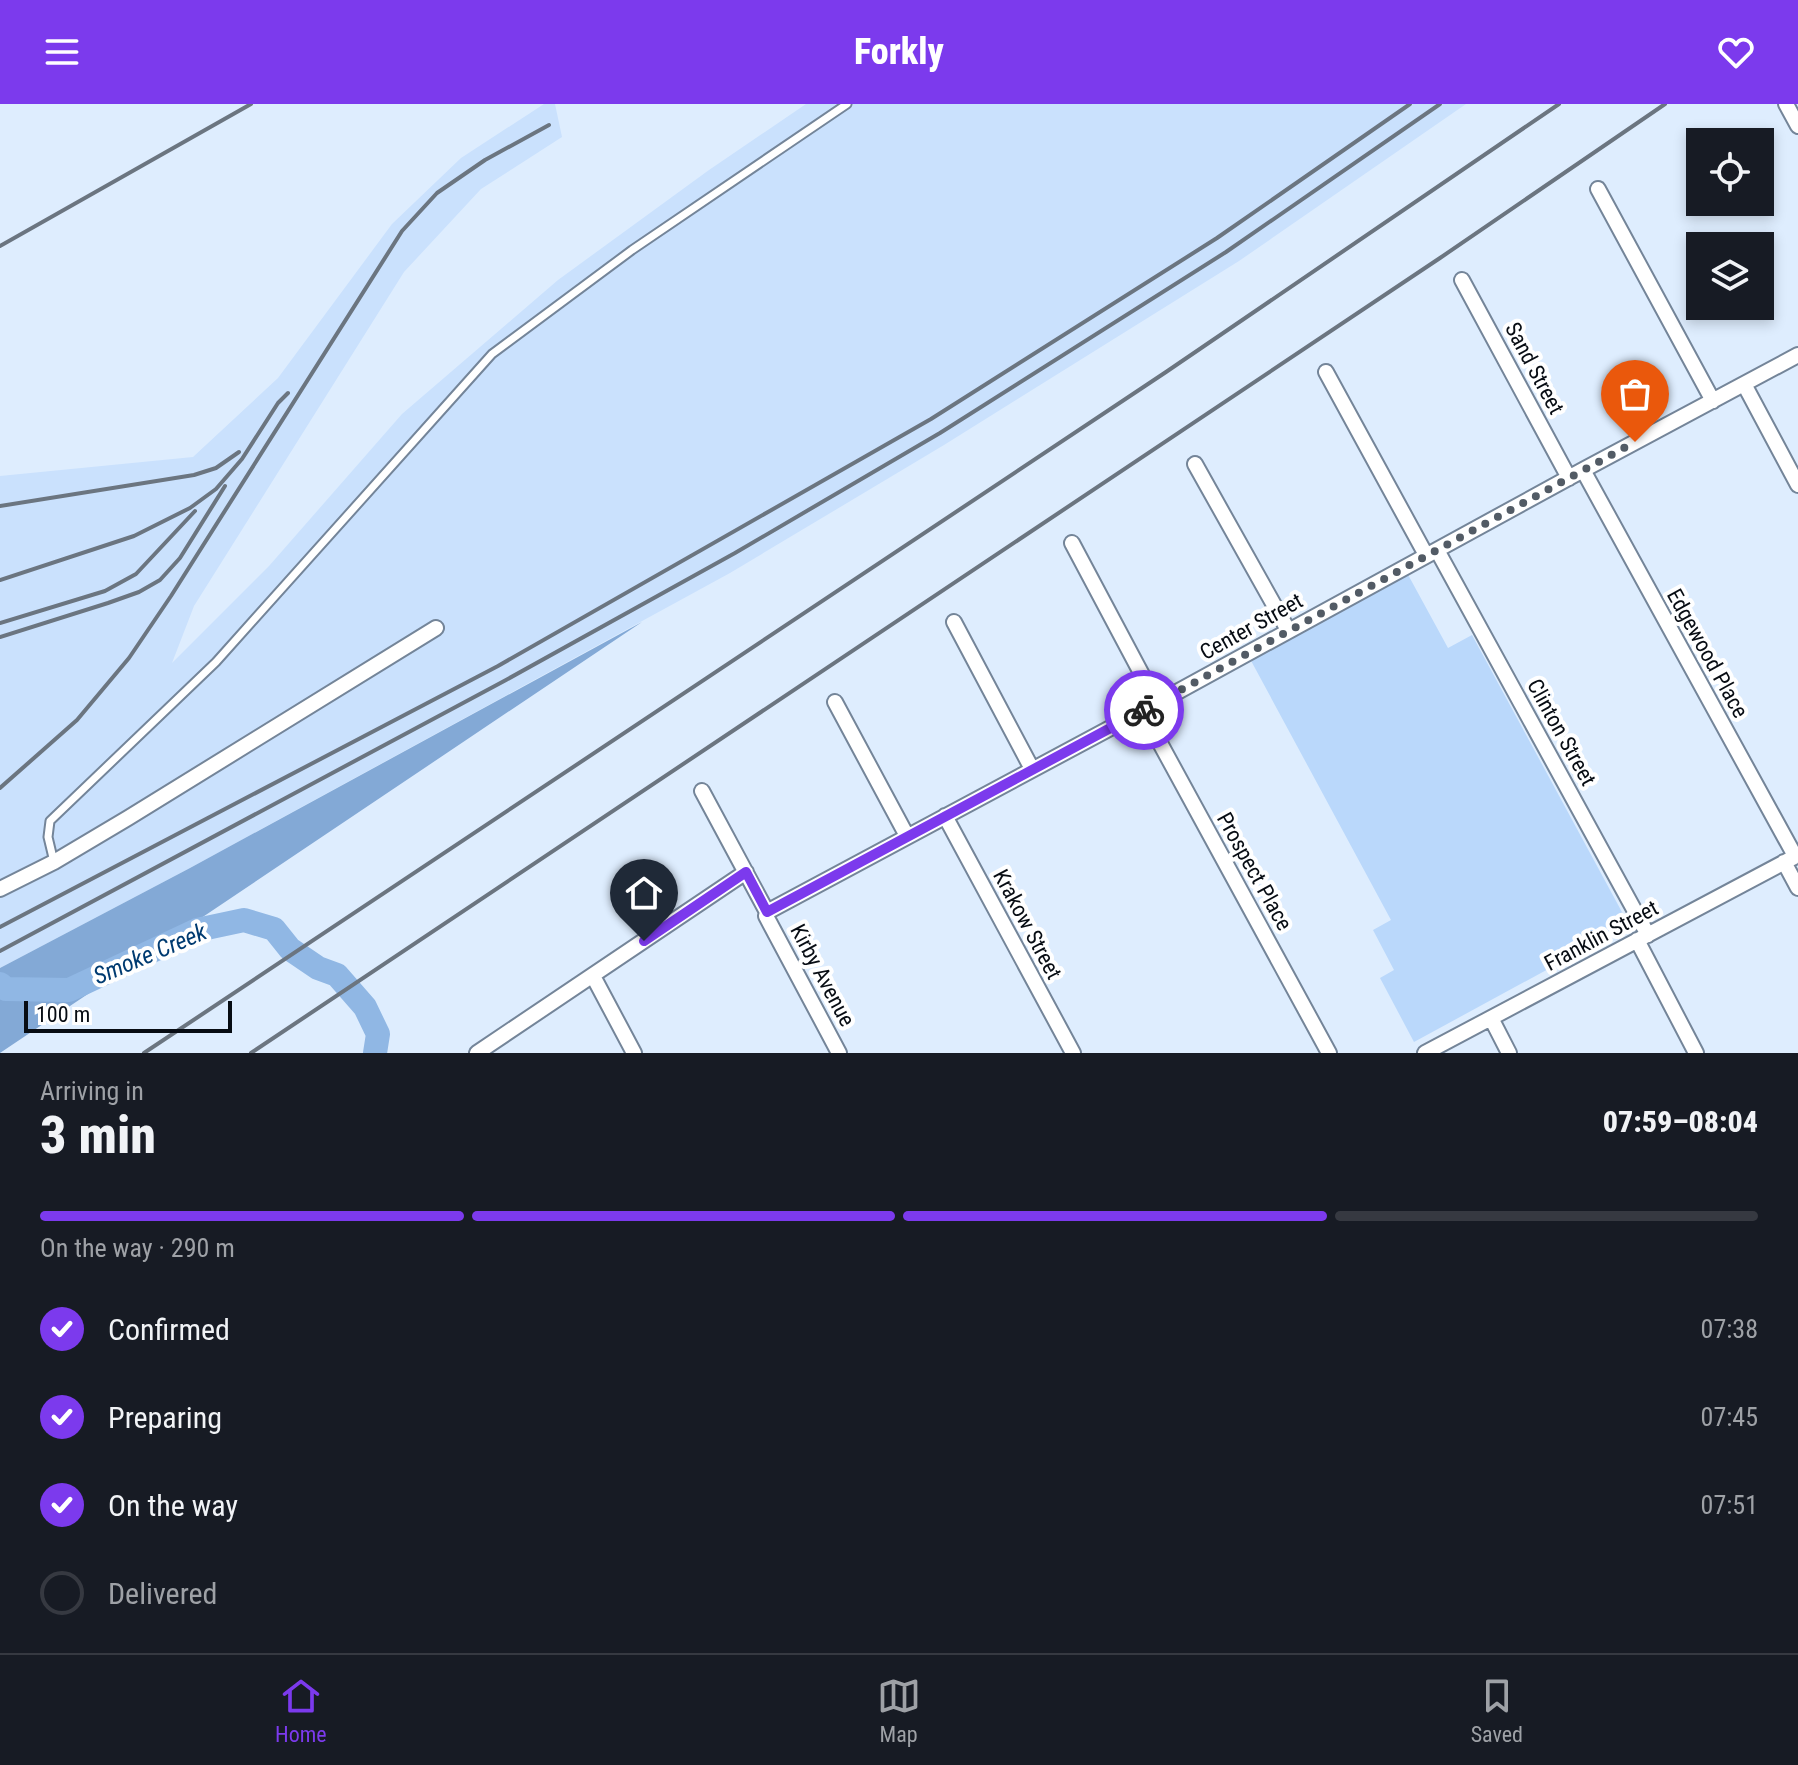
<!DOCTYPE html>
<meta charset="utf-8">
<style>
body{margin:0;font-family:"Roboto Condensed",sans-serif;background:#242831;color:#f1f3f6;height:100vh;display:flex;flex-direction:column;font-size:30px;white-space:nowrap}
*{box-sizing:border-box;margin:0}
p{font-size:26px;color:#9ea1a6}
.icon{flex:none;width:44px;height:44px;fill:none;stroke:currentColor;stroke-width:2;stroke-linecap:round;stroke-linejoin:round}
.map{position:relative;height:949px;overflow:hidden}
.panel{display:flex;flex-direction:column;background:#171b24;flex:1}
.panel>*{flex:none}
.fabs{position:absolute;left:1686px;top:24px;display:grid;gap:16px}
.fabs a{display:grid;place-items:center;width:88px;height:88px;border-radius:0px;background:#171b24;box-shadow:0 4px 12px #0003;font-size:40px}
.scale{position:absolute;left:24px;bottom:20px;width:208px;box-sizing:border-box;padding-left:8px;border:4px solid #070c13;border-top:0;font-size:22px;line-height:28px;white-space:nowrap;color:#070c13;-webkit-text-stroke:6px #fff;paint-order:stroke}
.pin{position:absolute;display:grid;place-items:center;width:68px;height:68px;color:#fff;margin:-82px -34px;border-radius:50% 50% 50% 0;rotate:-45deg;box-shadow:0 0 8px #0007}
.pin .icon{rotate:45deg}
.courier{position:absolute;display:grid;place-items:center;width:80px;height:80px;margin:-40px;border:6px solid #7c3aed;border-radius:50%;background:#fff;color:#222;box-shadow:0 2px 10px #0007}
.summary em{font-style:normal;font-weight:800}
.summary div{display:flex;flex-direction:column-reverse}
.summary{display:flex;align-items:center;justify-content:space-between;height:136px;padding:0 40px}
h1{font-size:52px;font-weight:800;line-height:60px}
.bar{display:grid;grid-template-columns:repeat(4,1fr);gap:12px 8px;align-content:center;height:96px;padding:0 40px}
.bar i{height:10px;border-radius:6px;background:#363941}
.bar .active{background:#7c3aed}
.bar p{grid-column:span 4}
ol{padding:0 40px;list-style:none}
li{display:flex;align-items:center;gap:24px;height:88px}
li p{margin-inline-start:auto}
li .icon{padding:8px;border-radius:50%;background:#7c3aed;color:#fff;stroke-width:4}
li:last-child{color:#9ea1a6}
li i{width:44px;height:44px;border:4px solid #363941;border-radius:50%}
header{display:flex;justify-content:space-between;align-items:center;height:104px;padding:0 40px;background:#7c3aed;color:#fff;font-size:36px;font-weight:800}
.menu{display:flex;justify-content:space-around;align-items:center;height:112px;border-top:2px solid #363941;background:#171b24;font-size:22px;color:#9ea1a6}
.menu a{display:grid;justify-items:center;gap:4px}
.menu .active{color:#7c3aed}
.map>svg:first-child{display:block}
.built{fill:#cae1fd}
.green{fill:#bad8fb}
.forest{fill:#83a9d6}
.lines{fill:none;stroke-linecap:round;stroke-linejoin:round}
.river{stroke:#90b7e4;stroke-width:24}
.lane-casing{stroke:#748599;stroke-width:11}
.street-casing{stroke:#748599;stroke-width:18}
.lane{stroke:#fff;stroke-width:7}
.street{stroke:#fff;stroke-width:14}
.rail{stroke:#6b7580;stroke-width:4}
.done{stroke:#525b65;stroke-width:8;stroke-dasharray:0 14.4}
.route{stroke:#7c3aed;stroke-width:10}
.labels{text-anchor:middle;stroke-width:8;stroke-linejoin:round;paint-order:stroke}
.street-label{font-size:22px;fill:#070c13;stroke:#fff}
.water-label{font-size:24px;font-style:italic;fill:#003b71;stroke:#fff}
</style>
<header><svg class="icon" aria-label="menu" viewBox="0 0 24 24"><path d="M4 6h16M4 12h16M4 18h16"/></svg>Forkly<svg class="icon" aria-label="heart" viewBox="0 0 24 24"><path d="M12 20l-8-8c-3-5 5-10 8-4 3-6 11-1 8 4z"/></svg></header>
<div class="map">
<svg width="1798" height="949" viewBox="0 0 1798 949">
<rect width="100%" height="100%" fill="#deedfe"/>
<path class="built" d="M544,0h11l7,33 -81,52 -77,83 -210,334 -22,57 97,-97 133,-152 156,-134 151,-110 97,-66h660l-227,157 -295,184 -214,128 -540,295 -190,100v-492l193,-19 85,-79 114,-154 69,-66z"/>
<path class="green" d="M1406,467l42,77 24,-13 157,290 -215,117 -34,-64 14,-8 -21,-40 18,-10 -142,-263z"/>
<path class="forest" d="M642,518l-642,431v-85l190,-100z"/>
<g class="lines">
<path class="river" d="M0,880l6,5 63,1 128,-60 47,-10 30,9 16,20 28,19 19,7 28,32 13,27 -3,19"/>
<defs>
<path id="lane" d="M54,758l-6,-25 2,-16 166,-159 276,-308 140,-104 215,-146"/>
<path id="street" d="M1786,0l12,22
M1598,85l115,212
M1462,176l107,198
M1326,268l100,183
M1744,280l54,101
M1195,360l93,166
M1583,366l212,386
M1072,439l85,160
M1437,446l211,385
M954,518l78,147
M835,598l72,134
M1142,606l187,343
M702,687l65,121 -1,4 73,137
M945,712l128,237
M1784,758l14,26
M0,785l54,-27 74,-44 308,-190
M767,808l390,-209 426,-233 215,-115
M1637,836l59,113
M593,872l41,77
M1491,914l18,35
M477,949l269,-181
M1425,949l373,-198"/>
</defs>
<use href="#lane" class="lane-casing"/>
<use href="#street" class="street-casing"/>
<use href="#lane" class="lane"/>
<use href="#street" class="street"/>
<path class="rail" d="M0,142l251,-142
M0,402l194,-31 22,-7 23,-16
M0,476l134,-44 56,-28 26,-19 26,-30 36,-56 10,-10
M0,519l105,-32 31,-17 59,-63
M0,533l108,-34 31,-11 21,-12 20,-22 45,-72
M0,684l77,-68 52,-62 42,-62 231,-365 35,-38 48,-33 64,-35
M0,823l498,-261 433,-247 286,-181 193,-134
M0,847l506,-271 229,-127 205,-120 286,-181 214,-148
M144,949l1022,-681 393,-268
M251,949l1189,-795 225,-154"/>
</g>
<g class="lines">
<path class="done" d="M1144,606l491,-268"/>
<path class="route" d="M644,837l102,-69 21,40 377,-202"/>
</g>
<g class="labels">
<g class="street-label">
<text transform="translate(1535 264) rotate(62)" y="8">Sand Street</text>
<text transform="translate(1251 522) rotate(-29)" y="8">Center Street</text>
<text transform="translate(1708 549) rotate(61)" y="8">Edgewood Place</text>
<text transform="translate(1562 628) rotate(61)" y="8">Clinton Street</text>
<text transform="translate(1255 767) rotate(61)" y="8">Prospect Place</text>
<text transform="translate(1028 820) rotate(62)" y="8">Krakow Street</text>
<text transform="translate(1601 831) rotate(-28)" y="8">Franklin Street</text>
<text transform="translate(823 871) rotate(62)" y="8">Kirby Avenue</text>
</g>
<g class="water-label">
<text transform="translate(150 850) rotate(-23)" y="8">Smoke Creek</text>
</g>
</g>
</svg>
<div class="fabs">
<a><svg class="icon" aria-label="locate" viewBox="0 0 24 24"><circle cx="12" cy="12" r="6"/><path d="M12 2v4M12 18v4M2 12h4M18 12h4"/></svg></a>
<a><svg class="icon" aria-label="layers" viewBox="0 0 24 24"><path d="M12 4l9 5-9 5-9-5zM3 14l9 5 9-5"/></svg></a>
</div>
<div class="scale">100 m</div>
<div class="pin" style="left:1635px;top:338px;background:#ea580c"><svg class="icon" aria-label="bag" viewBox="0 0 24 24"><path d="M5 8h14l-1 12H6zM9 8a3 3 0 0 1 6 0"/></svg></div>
<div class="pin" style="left:644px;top:837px;background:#1f2937"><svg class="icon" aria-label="home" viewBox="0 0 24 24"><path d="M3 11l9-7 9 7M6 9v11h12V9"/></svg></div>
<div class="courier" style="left:1144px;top:606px"><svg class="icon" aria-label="bike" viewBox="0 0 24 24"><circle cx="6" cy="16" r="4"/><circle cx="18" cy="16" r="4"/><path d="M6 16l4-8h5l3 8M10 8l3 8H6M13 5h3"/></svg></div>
</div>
<section class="panel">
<div class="summary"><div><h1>3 min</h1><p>Arriving in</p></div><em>07:59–08:04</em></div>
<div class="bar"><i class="active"></i><i class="active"></i><i class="active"></i><i></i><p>On the way · 290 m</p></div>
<ol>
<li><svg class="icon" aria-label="check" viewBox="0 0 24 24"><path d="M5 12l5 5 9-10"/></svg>Confirmed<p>07:38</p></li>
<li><svg class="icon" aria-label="check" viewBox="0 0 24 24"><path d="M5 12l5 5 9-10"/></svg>Preparing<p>07:45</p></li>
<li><svg class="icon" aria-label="check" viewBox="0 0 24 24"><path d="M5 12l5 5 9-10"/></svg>On the way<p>07:51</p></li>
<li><i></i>Delivered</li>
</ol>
</section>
<nav class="menu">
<a class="active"><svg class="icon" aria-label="home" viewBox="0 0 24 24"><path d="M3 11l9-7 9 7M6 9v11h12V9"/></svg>Home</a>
<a><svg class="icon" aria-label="map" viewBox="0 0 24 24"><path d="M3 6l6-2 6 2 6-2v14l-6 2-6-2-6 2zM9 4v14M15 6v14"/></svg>Map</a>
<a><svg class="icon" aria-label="saved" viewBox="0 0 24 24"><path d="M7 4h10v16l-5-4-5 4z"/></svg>Saved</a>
</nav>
